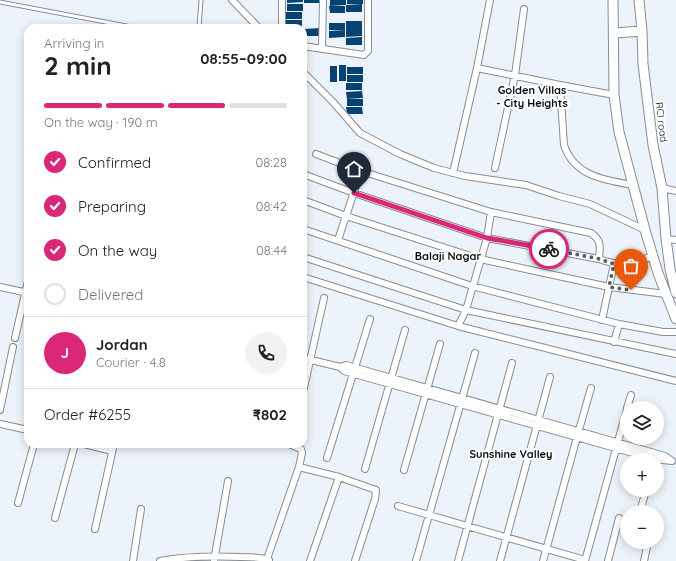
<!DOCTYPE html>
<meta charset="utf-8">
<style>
body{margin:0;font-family:Quicksand,sans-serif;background:#f2f2f2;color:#222;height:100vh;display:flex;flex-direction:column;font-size:15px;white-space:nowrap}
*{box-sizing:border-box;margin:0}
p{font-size:13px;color:#767676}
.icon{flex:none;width:22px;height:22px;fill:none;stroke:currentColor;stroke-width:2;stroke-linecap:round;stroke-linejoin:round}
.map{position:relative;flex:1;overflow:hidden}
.panel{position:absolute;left:24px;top:24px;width:283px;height:424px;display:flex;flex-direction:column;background:#fff;border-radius:12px;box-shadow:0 2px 10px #0003}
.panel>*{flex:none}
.fabs{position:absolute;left:620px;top:401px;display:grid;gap:8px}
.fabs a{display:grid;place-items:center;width:44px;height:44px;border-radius:50%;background:#fff;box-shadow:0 2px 10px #0003;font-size:20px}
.pin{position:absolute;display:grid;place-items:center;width:34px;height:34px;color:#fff;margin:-41px -17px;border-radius:50% 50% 50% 0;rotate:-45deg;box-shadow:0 0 4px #0007}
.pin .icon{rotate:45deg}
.courier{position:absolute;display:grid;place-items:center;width:40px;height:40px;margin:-20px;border:3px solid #db2777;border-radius:50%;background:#fff;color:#222;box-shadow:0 1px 5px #0007}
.headline em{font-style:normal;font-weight:800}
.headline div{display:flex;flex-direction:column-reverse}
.headline{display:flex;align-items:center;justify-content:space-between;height:68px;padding:0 20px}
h1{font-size:26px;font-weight:800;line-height:30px}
.bar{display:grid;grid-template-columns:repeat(4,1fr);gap:6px 4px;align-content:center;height:48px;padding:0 20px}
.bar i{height:5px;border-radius:3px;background:#e0e0e0}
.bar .current{background:#db2777}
.bar p{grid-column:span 4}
.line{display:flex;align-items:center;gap:10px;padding:0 20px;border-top:1px solid #e0e0e0}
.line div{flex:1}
.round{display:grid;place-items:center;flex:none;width:42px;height:42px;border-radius:21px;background:#f2f2f2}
ol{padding:0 20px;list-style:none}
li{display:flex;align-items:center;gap:12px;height:44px}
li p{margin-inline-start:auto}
li .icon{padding:4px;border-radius:50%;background:#db2777;color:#fff;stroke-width:4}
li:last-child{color:#767676}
li i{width:22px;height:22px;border:2px solid #e0e0e0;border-radius:50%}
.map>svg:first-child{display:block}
.building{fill:#074372}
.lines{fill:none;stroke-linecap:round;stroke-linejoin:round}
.lane-casing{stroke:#878d93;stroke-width:5}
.street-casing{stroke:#878d93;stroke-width:8}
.secondary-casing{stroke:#878d93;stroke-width:11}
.lane{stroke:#fff;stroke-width:3}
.street{stroke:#fff;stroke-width:6}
.secondary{stroke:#fff;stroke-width:9}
.done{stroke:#595d61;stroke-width:4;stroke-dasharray:0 7.2}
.route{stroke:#db2777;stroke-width:5}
.labels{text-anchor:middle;stroke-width:4;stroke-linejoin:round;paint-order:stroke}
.street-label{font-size:10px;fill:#090c0e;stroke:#fff}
.neighbourhood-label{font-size:11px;font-weight:bold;fill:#090c0e;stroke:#fff}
</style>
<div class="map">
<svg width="676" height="561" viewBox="0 0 676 561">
<rect width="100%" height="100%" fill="#edf3fa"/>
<path class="building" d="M287,0h16v2l-16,1z
M304,0h16v3h-16z
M330,0h16v5l-16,1z
M347,0h16v4h-16z
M287,4h16v7h-16z
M362,4v8h-16v-7z
M329,6h16v7h-15z
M286,12h16v7h-16z
M286,20h16v7h-16z
M346,21h16v15l-16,1z
M329,23h16v7h-16z
M320,28v8h-16v-7z
M345,30v7l-16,1v-7z
M362,37v8h-16v-7z
M339,65h7v16h-7z
M330,66h7v16h-7z
M347,67h16v7h-16z
M347,75h16v7h-16z
M346,83h16v7h-16z
M362,91l1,7 -16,1 -1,-7z
M347,99h16v7h-16z
M346,107h16l1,7h-16z"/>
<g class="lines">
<defs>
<path id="lane" d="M0,2l137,26
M199,28l2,-28"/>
<path id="street" d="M232,0l27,28
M282,28v-28
M303,46l61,9 4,-4v-51
M322,49l1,-49
M477,68l83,17 54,10
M303,72l30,30 27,31 40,21 34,14 31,8 61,9 33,11 31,8 55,26
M560,85l4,60c10,31 40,35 69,40
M316,154l45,17 130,41 100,21c11,8 9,13 8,26
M495,168l20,-93 9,-66
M453,173l24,-105 13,-68
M303,174l51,19 133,45 112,21c22,8 33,5 54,-3
M662,188l14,3
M303,200l43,16 134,43 129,28 5,-23
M303,229l169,57 147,38 44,8h13
M666,239l10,1
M338,240l23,-69
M303,257l163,53 210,44
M303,277l155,49 218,55
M0,287l28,6
M602,320l7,-33 57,7
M458,326l8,-16 21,-72 4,-26
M15,338l13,-57
M614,342l5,-18
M303,358l37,9 6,-2 319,91 7,5
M340,367l4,4 310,88 18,2
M303,392l21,-94
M627,408l4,-13
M0,410l13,-63
M0,424l28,6
M84,444l28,7
M327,458l43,-139
M299,467l40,10 37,13 -1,9 -20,62
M365,469l40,-139
M404,470l36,-126
M18,503l16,-59
M398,506l187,54
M640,512l6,-22
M55,518l20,-74
M95,529l19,-85
M267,559l32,-92 3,-14 -1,-4 -12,-5
M133,561l8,-52
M160,561c27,-5 54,-5 81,-4 9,0 19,0 28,3
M214,561l14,-80
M310,561l29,-84
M416,561l59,-208
M458,561l54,-198
M500,561l50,-184
M543,561l34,-124 14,-49
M585,561l42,-152
M608,561l11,-43
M644,561l4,-19"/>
<path id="secondary" d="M613,0l1,95 5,37 26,98 13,43 18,46
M639,0l3,31 1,33 10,81 9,43 4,51 4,30 6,24
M614,33l28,-2"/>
</defs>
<use href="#lane" class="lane-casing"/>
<use href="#street" class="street-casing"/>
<use href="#secondary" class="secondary-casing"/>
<use href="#lane" class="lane"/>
<use href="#street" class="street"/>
<use href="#secondary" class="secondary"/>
</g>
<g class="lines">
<path class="done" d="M549,249l51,10 14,5 -5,23 22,3"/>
<path class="route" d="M354,193l133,45 62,11"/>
</g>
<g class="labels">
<g class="street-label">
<text transform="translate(662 122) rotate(83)" y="4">RCI road</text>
</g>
<g class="neighbourhood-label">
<text x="532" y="94">Golden Villas<tspan x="532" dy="13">- City Heights</tspan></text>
<text x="448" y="260">Balaji Nagar</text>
<text x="511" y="458">Sunshine Valley</text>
</g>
</g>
</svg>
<div class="fabs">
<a><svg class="icon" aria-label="layers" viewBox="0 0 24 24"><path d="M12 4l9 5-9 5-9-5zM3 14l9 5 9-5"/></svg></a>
<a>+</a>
<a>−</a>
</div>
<div class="pin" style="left:631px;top:290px;background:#ea580c"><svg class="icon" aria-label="bag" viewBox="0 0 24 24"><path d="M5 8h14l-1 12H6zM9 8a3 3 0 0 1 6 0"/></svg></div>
<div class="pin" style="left:354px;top:193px;background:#1f2937"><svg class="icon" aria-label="home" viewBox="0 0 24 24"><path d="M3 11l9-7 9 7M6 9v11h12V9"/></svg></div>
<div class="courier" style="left:549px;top:249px"><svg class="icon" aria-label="bike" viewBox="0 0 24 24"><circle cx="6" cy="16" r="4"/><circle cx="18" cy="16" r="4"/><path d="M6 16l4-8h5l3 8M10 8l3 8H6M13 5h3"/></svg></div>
<section class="panel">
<div class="headline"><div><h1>2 min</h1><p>Arriving in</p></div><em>08:55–09:00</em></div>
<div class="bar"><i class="current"></i><i class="current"></i><i class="current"></i><i></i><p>On the way · 190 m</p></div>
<ol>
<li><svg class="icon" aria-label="check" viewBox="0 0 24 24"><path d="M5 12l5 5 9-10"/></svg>Confirmed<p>08:28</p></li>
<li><svg class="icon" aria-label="check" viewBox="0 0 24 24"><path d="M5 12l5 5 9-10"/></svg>Preparing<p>08:42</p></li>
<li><svg class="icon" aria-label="check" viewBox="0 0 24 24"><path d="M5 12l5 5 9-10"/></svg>On the way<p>08:44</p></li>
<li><i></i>Delivered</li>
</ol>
<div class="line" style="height:72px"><b class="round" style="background:#db2777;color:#fff">J</b><div><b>Jordan</b><p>Courier · 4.8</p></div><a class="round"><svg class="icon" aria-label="phone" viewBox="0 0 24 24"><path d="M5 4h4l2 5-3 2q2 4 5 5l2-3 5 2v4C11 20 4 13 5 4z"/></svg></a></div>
<div class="line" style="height:52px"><div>Order #6255</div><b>₹802</b></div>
</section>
</div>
